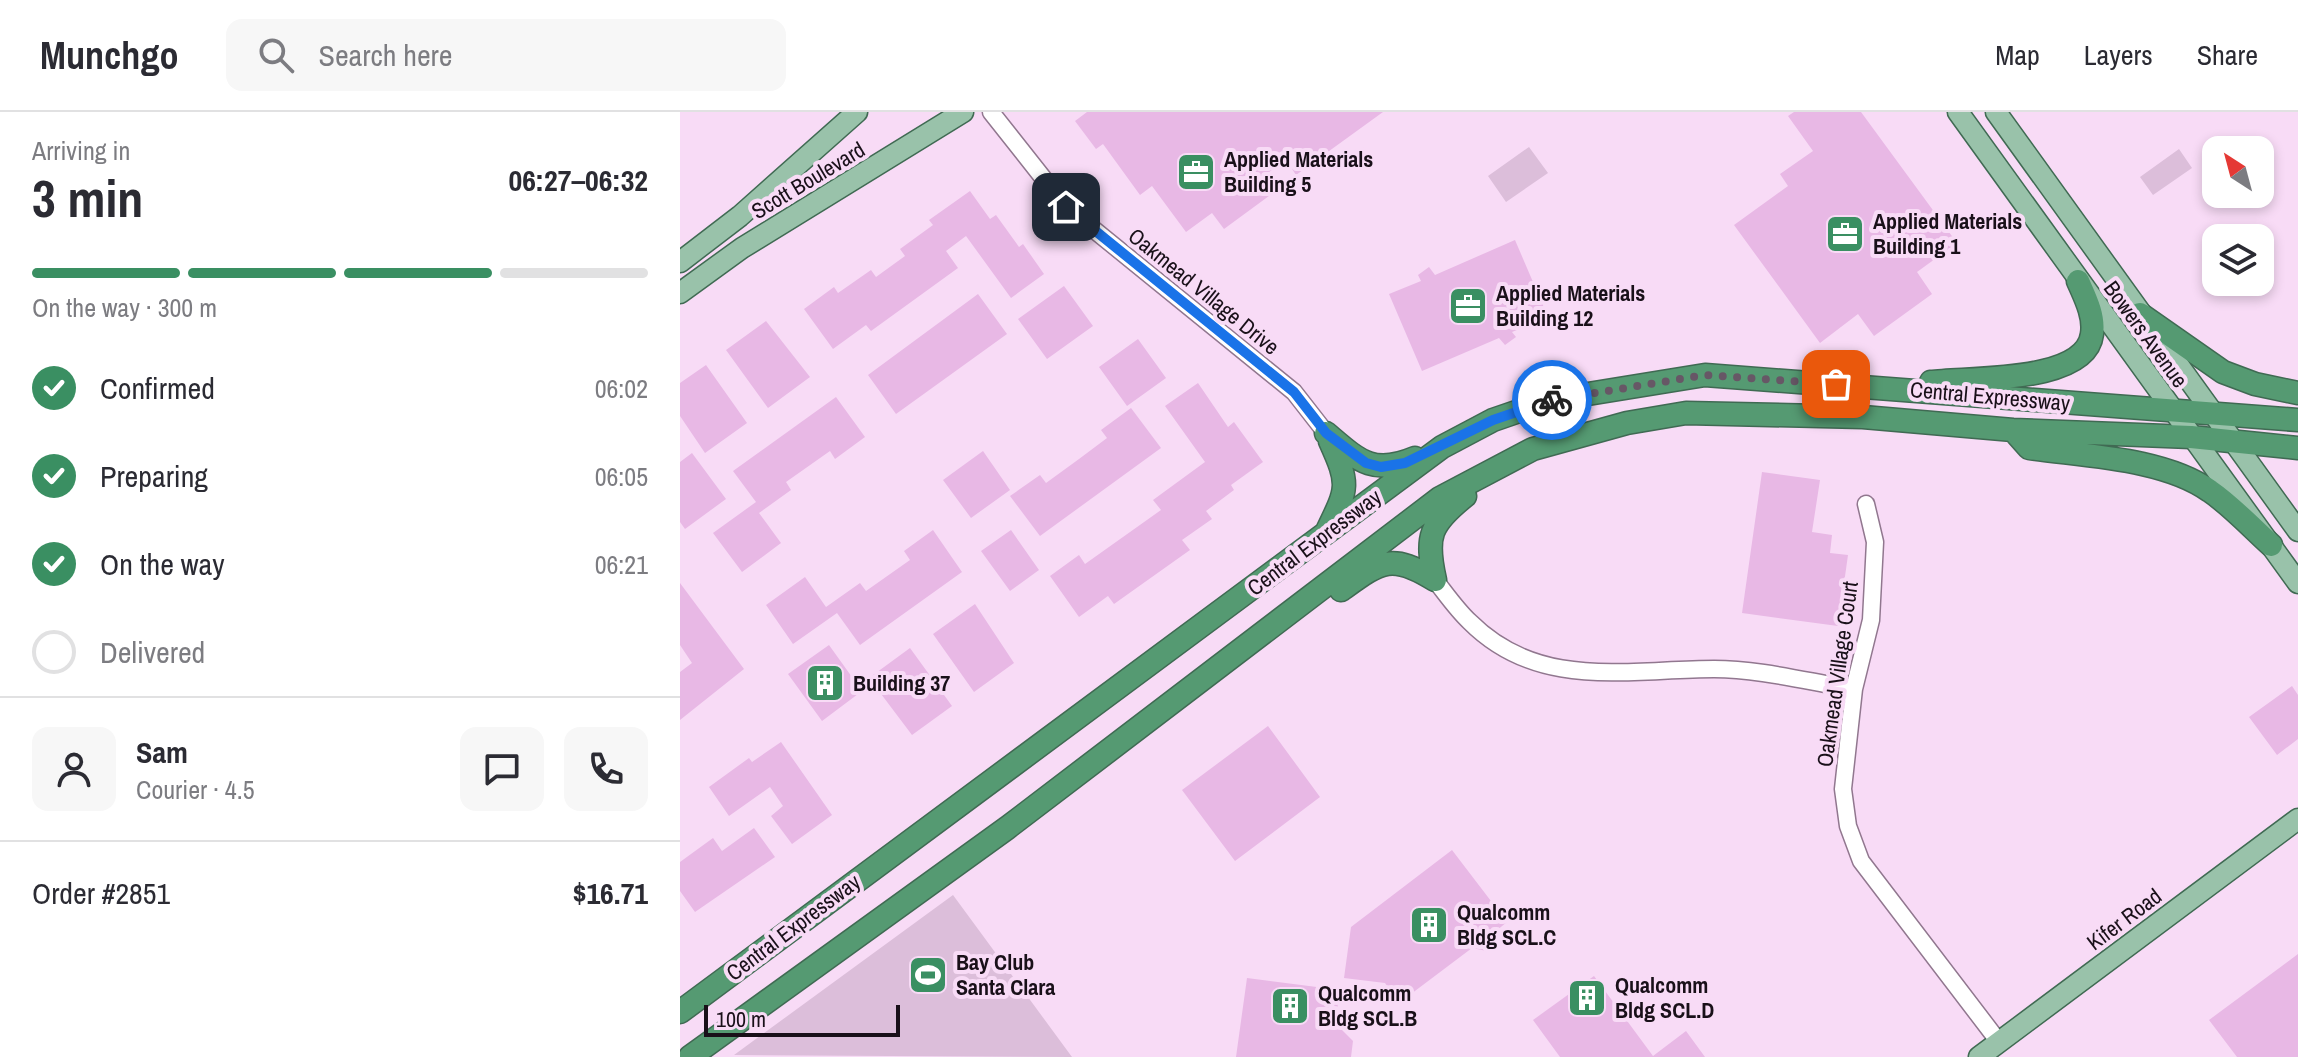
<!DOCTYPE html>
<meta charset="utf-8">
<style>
body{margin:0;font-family:"Archivo Narrow",sans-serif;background:#f7f7f7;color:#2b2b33;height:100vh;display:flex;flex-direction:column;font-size:30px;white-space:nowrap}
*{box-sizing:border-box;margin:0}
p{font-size:26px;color:#7c7c81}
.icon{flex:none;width:44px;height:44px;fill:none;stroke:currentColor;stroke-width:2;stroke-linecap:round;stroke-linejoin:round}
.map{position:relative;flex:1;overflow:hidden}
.details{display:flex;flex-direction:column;background:#fff;width:680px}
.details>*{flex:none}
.needle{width:52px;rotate:324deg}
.controls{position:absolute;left:1522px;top:24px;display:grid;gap:16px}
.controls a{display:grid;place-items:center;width:72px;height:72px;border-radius:16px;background:#fff;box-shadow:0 4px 12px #0003;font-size:40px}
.scale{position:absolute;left:24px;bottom:20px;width:196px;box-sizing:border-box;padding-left:8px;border:4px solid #191019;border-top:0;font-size:22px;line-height:28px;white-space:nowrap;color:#191019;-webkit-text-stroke:6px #f8dbf6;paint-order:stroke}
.pin{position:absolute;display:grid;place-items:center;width:68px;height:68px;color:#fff;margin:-34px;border-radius:16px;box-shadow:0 4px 12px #0006}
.courier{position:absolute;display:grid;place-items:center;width:80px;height:80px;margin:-40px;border:6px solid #1a73e8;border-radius:50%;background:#fff;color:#222;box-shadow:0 2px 10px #0007}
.overview em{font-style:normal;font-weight:700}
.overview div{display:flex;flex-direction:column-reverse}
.overview{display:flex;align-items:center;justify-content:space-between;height:136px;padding:0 32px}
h1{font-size:52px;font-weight:700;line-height:60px}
.bar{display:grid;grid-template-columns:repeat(4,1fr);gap:12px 8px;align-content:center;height:96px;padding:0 32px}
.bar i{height:10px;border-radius:6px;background:#e1e1e2}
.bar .current{background:#3a8f62}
.bar p{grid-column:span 4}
.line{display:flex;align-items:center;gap:20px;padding:0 32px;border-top:2px solid #e1e1e2}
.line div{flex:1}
.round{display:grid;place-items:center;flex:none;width:84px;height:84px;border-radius:16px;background:#f7f7f7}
ol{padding:0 32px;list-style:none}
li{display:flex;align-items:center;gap:24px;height:88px}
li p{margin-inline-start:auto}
li .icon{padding:8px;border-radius:50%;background:#3a8f62;color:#fff;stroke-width:4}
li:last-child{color:#7c7c81}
li i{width:44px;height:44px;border:4px solid #e1e1e2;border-radius:50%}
header{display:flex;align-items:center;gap:48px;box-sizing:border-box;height:112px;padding:0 40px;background:#fff;border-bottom:2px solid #e1e1e2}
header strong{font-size:38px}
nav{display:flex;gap:44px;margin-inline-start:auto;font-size:28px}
.search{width:560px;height:72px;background:#f7f7f7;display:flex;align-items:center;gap:20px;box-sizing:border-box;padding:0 28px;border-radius:16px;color:#7c7c81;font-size:30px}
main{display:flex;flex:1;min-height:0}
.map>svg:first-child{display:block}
.green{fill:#dcbeda}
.building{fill:#e8b8e5}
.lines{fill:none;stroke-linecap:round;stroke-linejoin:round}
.minor-casing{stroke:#91778f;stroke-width:19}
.major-casing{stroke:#406a53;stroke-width:23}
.highway-casing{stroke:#406a53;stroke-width:25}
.minor{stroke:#fff;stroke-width:16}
.major{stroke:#99c2aa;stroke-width:20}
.highway{stroke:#559a72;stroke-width:22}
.done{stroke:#675766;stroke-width:8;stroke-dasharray:0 14.4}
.route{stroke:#1a73e8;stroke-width:10}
.labels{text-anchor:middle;stroke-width:8;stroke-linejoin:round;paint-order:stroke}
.poi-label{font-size:22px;font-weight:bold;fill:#191019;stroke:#f8dbf6;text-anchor:start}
.street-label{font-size:22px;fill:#191019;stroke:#f8dbf6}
</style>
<header>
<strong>Munchgo</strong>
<div class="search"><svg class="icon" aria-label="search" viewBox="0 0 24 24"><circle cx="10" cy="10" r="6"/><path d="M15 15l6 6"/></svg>Search here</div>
<nav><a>Map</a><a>Layers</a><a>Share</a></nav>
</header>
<main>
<section class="details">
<div class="overview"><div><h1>3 min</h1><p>Arriving in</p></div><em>06:27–06:32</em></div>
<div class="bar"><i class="current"></i><i class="current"></i><i class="current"></i><i></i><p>On the way · 300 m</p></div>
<ol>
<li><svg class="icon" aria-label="check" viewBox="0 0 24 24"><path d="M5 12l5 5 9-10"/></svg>Confirmed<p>06:02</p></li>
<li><svg class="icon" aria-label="check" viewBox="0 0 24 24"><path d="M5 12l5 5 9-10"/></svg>Preparing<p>06:05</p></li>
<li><svg class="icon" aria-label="check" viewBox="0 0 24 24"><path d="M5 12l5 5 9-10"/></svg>On the way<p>06:21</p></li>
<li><i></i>Delivered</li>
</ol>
<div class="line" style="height:144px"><a class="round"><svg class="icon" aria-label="person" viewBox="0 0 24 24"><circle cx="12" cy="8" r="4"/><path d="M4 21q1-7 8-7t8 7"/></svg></a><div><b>Sam</b><p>Courier · 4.5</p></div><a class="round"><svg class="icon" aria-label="chat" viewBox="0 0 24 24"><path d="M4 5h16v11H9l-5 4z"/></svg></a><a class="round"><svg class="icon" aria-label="phone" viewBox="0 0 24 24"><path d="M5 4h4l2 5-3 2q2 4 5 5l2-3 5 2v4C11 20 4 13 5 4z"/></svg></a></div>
<div class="line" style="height:104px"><div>Order #2851</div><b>$16.71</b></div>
</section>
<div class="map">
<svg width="1618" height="945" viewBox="0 0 1618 945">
<rect width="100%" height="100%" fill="#f8dbf6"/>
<path class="green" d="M849,35l19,26 -42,29 -18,-26z
M1499,37l13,19 -39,27 -13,-18z
M273,783l119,162 -338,-2z"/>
<path class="building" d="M407,0h296l-87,63 -10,-15 -21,15 12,15 -53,39 -12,-16 -26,19 -34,-46 -12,9 -37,-51 -7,5 -21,-28z
M1114,0h67l96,131 -40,29 15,22 -58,42 -16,-22 -38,29 -86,-118 54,-39 -8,-12 33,-23 -25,-35z
M290,79l20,28 6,-4 23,32 4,-3 21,30 -33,24 -45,-62 -20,15 12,17 -87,63 -5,-6 -33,24 -29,-40 30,-22 4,6 33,-23 5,7 29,-21 -5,-7 33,-24 -4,-5z
M835,128l33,77 -36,15 4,5 -11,8 -6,-7 -77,33 -33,-77 32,-13 -3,-6 11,-8 6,8z
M384,174l29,40 -46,33 -29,-40z
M298,182l29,40 -111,80 -28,-39z
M86,209l44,56 -42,31 -42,-58z
M458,227l28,39 -39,28 -28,-39z
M26,253l41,58 -42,30 -25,-37v-33z
M518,271l30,44 6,-5 29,40 -32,23 3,5 -28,21 6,8 -30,21 8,10 -76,54 -6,-8 -29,21 -29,-41 29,-21 6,9 76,-54 -8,-10 52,-38 -40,-56z
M156,285l29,40 -30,22 -5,-8 -44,31 5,8 -32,23 22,30 -39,29 -29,-39 43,-31 -23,-31z
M451,296l30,40 -121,88 -30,-40 30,-21 6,8 33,-24 28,-21 -6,-8z
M303,339l27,39 -39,28 -28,-38z
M12,341l34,46 -41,30 -5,-7v-60z
M1082,360l58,8 -8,52 20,3 -2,18 18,2 -10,71 -96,-13z
M253,418l29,42 -102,73 -23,-32 -44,31 -27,-39 39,-28 21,30 34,-24 6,8 44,-31 -6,-9z
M331,418l28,40 -29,21 -29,-40z
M0,471l64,86 -64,51v-48l12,-9 -12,-18z
M295,492l39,59 -40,29 -41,-58z
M149,533l33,46 -40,30 -34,-47z
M230,536l42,58 -40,29 -43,-57z
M1612,574l6,9v44l-21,16 -28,-38z
M588,614l52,71 -85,64 -53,-71z
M101,630l51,73 -40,29 -21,-28 12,-10 -13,-19 -41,29 -20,-29 40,-29 3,4z
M74,716l21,29 -80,55 -15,-21v-29l33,-24 9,13z
M772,738l55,72 -11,9 -4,21 -20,-4 -73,55 -14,-20 -41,-5 7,-51z
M1618,842v103h-61l-28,-37z
M914,864l59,80 33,-25 19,26h-145l-27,-37z
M567,866l93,12 -5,33 18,18 -2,16h-115z"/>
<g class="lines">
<defs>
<path id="minor" d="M311,0l75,95 228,185 32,41
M1186,392l9,38 -4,78 -17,69 -11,100 5,37 13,35 138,181
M755,468c11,14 22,30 35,42 69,69 158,47 244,47 46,0 95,13 140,20"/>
<path id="major" d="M1278,0l340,471
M1316,0l302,419
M0,150l60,-46 117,-104
M0,181l62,-45 221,-136
M1299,945l319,-238"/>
<path id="highway" d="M1460,202l83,58 32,12 43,9
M1251,270c38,-5 155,2 161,-48 3,-18 -7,-37 -14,-53
M1333,318l16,18c55,8 135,10 181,43 22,15 41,36 61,54
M646,321c32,27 46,43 89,25
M647,419c21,-43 23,-46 3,-90
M755,468c-10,-44 -5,-56 30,-84
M661,478c39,-28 50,-38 94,-10
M0,900l762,-565 51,-27 58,-20 154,-25 593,45
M10,945l317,-229 433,-330 93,-49 94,-26 59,-10 177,4 150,13 178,7 107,11"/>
</defs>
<use href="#minor" class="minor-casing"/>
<use href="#major" class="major-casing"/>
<use href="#highway" class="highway-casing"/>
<use href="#minor" class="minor"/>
<use href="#major" class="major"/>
<use href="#highway" class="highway"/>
</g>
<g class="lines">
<path class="done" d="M872,288l153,-25 131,9"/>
<path class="route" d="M386,95l228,185 32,41 40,30 15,4 24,-4 88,-43 59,-20"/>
</g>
<defs>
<symbol id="office-square" viewBox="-11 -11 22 22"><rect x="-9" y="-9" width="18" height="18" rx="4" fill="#3a8f62" stroke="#f8dbf6"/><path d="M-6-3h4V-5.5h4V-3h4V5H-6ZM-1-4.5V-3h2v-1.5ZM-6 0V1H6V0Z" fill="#fff"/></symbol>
<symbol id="building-square" viewBox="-11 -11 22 22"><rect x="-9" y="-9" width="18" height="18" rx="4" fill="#3a8f62" stroke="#f8dbf6"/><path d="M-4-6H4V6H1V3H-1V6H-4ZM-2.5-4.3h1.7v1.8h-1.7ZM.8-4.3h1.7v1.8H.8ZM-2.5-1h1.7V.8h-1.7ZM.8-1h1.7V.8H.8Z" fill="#fff"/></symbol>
<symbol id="stadium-square" viewBox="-11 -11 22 22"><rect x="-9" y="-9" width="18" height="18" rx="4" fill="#3a8f62" stroke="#f8dbf6"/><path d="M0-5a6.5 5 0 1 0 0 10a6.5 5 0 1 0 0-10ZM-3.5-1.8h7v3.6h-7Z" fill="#fff"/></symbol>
</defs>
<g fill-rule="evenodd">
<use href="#office-square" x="494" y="38" width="44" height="44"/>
<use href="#office-square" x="1143" y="100" width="44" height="44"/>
<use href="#office-square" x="766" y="172" width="44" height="44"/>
<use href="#building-square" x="123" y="549" width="44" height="44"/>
<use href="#building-square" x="727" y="791" width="44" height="44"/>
<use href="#stadium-square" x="226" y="841" width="44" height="44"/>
<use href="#building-square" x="885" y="864" width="44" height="44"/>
<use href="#building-square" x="588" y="872" width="44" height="44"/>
</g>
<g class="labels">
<g class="poi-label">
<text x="544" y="55">Applied Materials<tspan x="544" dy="25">Building 5</tspan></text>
<text x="1193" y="117">Applied Materials<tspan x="1193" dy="25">Building 1</tspan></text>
<text x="816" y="189">Applied Materials<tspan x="816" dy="25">Building 12</tspan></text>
<text x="173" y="579">Building 37</text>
<text x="777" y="808">Qualcomm<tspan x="777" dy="25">Bldg SCL.C</tspan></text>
<text x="276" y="858">Bay Club<tspan x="276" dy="25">Santa Clara</tspan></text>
<text x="935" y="881">Qualcomm<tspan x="935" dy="25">Bldg SCL.D</tspan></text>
<text x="638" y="889">Qualcomm<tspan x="638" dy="25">Bldg SCL.B</tspan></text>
</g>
<g class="street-label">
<text transform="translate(128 68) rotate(-31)" y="8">Scott Boulevard</text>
<text transform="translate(524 179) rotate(39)" y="8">Oakmead Village Drive</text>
<text transform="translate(1466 222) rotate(54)" y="8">Bowers Avenue</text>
<text transform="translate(1310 284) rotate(5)" y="8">Central Expressway</text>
<text transform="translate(634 430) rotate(-37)" y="8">Central Expressway</text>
<text transform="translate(1157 562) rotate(-82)" y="8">Oakmead Village Court</text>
<text transform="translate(1444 807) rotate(-37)" y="8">Kifer Road</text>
<text transform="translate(113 815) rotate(-37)" y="8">Central Expressway</text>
</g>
</g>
</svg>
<div class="controls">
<a><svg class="needle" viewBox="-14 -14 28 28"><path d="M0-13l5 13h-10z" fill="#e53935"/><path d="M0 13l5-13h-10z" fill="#7c7c81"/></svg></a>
<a><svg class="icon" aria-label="layers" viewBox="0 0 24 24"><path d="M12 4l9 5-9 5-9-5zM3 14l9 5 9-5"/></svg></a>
</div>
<div class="scale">100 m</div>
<div class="pin" style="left:1156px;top:272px;background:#ea580c"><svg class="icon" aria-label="bag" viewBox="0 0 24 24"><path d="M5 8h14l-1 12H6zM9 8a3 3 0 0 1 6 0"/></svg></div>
<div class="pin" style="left:386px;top:95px;background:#1f2937"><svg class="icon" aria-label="home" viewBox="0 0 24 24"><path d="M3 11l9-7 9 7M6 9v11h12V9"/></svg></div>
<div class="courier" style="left:872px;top:288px"><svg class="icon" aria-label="bike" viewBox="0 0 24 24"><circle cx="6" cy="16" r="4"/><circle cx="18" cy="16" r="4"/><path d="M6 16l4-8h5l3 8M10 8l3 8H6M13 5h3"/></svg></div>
</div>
</main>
